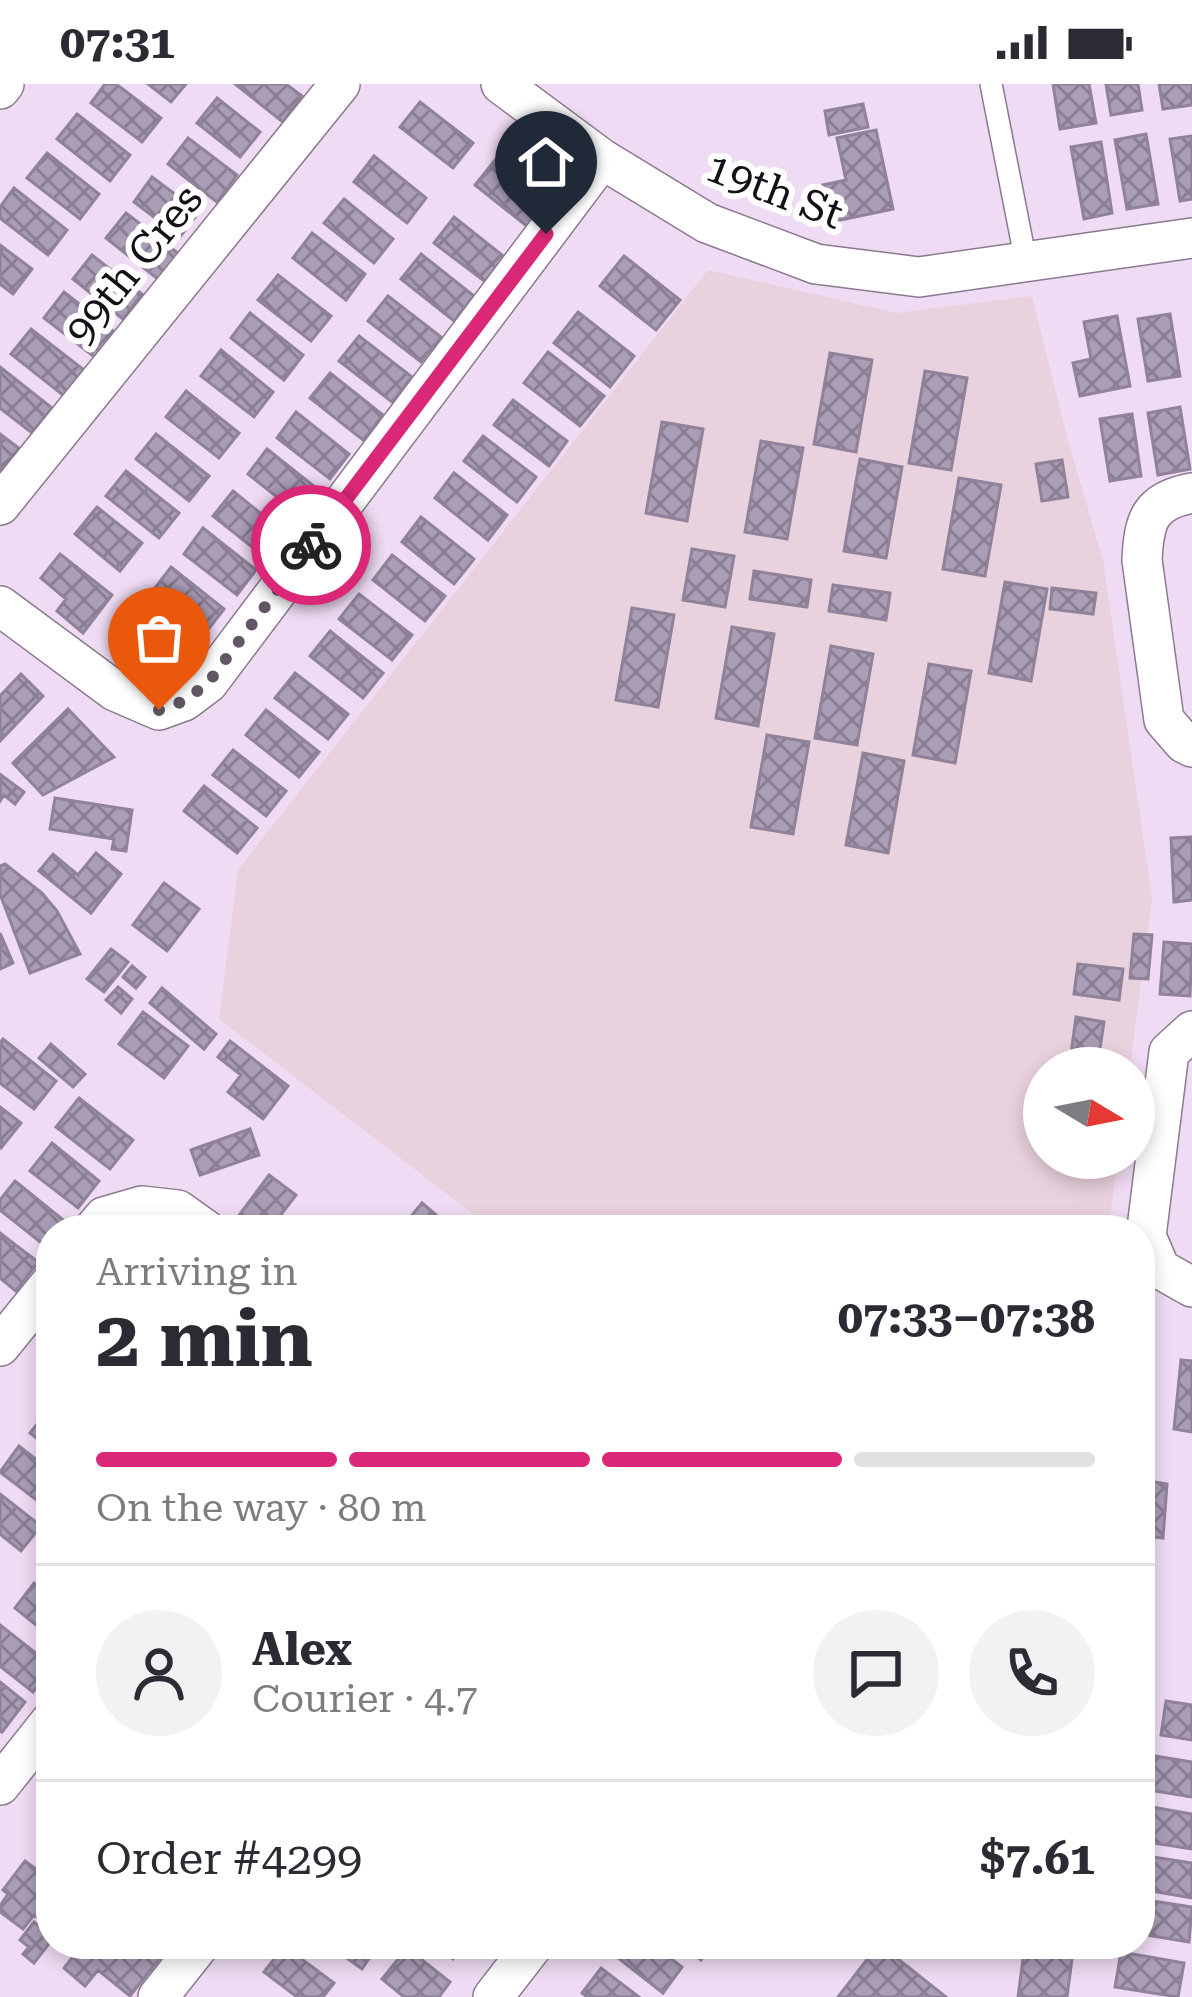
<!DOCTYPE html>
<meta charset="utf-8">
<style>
body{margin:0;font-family:"Roboto Serif",serif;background:#f2f2f3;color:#2b2b33;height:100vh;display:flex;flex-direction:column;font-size:45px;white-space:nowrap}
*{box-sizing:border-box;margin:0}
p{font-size:39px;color:#7c7c81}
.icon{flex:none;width:66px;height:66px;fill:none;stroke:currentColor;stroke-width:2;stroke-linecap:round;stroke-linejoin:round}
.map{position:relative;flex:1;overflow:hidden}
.sheet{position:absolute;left:36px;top:1131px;width:1119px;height:744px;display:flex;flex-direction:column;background:#fff;border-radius:48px;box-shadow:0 6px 18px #0003}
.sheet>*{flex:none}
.needle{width:78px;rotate:100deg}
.tools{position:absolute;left:1023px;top:963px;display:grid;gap:24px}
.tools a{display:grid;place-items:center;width:132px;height:132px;border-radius:50%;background:#fff;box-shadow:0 6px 18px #0003;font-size:60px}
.pin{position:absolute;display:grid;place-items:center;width:102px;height:102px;color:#fff;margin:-123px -51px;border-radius:50% 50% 50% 0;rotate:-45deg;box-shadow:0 0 12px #0007}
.pin .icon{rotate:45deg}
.courier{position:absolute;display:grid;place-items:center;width:120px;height:120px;margin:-60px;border:9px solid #db2777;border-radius:50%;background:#fff;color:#222;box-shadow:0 3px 15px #0007}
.overview em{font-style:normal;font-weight:700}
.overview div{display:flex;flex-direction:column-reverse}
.overview{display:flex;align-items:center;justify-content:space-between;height:204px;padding:0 60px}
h1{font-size:78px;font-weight:700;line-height:90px}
.bar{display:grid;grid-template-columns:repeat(4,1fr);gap:18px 12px;align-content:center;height:144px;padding:0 60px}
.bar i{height:15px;border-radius:9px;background:#e1e1e2}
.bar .on{background:#db2777}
.bar p{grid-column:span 4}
.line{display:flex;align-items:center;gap:30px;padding:0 60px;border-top:3px solid #e1e1e2}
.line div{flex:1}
.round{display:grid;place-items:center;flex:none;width:126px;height:126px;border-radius:63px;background:#f2f2f3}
.status{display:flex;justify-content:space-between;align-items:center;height:84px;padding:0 60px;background:#fff;direction:ltr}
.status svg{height:33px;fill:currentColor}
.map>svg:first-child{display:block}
.education{fill:#e9d1dd}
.building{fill:url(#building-cross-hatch);stroke:#8f829a;stroke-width:3}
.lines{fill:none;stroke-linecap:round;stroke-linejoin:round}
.service-casing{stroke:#8b798f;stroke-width:24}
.minor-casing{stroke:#8b798f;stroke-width:42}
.service{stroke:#fff;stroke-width:21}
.minor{stroke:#fff;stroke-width:39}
.done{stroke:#615664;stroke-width:12;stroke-dasharray:0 21.6}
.route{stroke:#db2777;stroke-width:15}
.labels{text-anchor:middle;stroke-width:12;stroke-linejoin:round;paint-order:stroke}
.street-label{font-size:42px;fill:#150f17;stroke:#fff}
</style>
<div class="status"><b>07:31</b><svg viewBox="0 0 49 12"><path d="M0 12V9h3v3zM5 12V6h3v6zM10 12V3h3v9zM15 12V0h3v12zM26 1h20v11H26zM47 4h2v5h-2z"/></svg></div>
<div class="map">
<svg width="1192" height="1913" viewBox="0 0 1192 1913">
<defs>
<pattern id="building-cross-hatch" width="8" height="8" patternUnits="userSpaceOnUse" patternTransform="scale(3)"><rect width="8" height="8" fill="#aa9db6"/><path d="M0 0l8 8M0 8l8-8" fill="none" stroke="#897e93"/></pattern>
</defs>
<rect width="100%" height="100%" fill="#efdbf3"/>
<path class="education" d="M708,186l189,43 135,-17 37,148 34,117 49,337 -22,170h-86v90h74l-10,72h-614l-275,-211 19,-149z"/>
<path class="building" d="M105,0h11l45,34 -19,24 -51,-39z
M148,0h38l-15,18z
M235,0h51l16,12 -19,26z
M1053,0h36l7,39 -36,6z
M1106,0h32l4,26 -31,5z
M1159,0h33v21l-29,4z
M217,14l43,34 -20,25 -43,-34z
M420,18l53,41 -20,25 -53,-41z
M863,20l5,23 -39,8 -4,-24z
M77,30l53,41 -20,26 -53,-42z
M876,46l17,79 -62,13 -8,-37 23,-5 -9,-42z
M1146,50l12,70 -31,5 -12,-69z
M1192,52v63l-12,2 -10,-62z
M188,54l49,37 -20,27 -49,-38z
M1101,58l11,71 -28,6 -13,-72z
M47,69l52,41 -19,25 -53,-41z
M374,72l52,42 -19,25 -53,-41z
M495,76l52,42 -19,25 -53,-42z
M152,93l47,35 -19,25 -46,-35z
M14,104l53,42 -19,25 -48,-37v-11z
M344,115l49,40 -19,24 -50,-40z
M126,129l53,41 -20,26 -53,-42z
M454,133l53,42 -19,25 -54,-41z
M312,149l53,41 -19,26 -53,-42z
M0,161l32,24 -19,25 -13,-10z
M421,170l53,42 -20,25 -53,-42z
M92,171l50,39 -19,25 -50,-40z
M624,172l56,44 -24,30 -56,-44z
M278,191l53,41 -20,25 -53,-41z
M64,208l53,42 -20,25 -53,-41z
M388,212l53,41 -20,25 -53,-41z
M578,228l56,44 -24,31 -56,-44z
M250,229l53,42 -19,25 -53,-42z
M1170,230l10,62 -32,5 -10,-62z
M1117,232l13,70 -50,10 -7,-33 18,-4 -7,-37z
M31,245l53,41 -20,26 -53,-42z
M359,252l53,41 -20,25 -53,-41z
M221,266l52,42 -19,25 -53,-41z
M548,268l56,44 -24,30 -56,-43z
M830,269l42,7 -16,92 -42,-8z
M0,283l52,41 -20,25 -32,-25z
M925,287l42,7 -16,92 -42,-7z
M330,289l53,42 -20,25 -53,-42z
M186,307l53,42 -20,25 -53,-41z
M513,316l54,41 -18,25 -55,-41z
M1180,323l10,62 -32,6 -10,-62z
M296,328l53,42 -19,25 -53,-41z
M1132,330l9,62 -31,5 -10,-62z
M662,338l41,7 -16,92 -41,-8z
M0,350l20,15 -20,25z
M156,350l53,42 -20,25 -53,-42z
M483,352l53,41 -19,25 -53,-41z
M761,357l42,7 -16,91 -42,-7z
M267,365l53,42 -19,25 -53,-42z
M860,375l42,8 -16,91 -42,-7z
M1062,376l6,37 -26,4 -6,-37z
M126,387l53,42 -20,25 -53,-42z
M454,389l53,42 -19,25 -53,-42z
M959,394l42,7 -16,91 -42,-7z
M233,407l52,42 -19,25 -53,-42z
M97,423l45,36 -22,28 -45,-37z
M421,433l53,42 -20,25 -52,-42z
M203,444l53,42 -19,25 -53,-41z
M692,465l42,7 -9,51 -42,-7z
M60,470l52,41 -29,38 -26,-22 9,-12 -25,-21z
M392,471l53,41 -20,25 -52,-41z
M171,483l53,42 -20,26 -53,-42z
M754,487l57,9 -4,27 -57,-8z
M1005,498l42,7 -16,92 -42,-8z
M833,501l57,8 -4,27 -57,-9z
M1052,504l44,5 -3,21 -43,-5z
M359,510l53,41 -20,25 -53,-41z
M632,524l42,7 -16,92 -42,-7z
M144,530l49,39 -23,29 -49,-39z
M732,543l42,7 -16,92 -42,-8z
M330,547l53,42 -20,25 -53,-42z
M831,562l42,8 -16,91 -42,-7z
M929,580l42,7 -16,92 -42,-8z
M295,589l53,41 -20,25 -53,-41z
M21,590l22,22 -43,45v-45z
M68,625l46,48 -71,38 -30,-32z
M266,626l53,42 -20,25 -53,-42z
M767,651l42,7 -16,92 -42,-7z
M233,666l53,41 -20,25 -53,-41z
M863,669l41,8 -16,92 -42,-8z
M1,691l23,17 -9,12 -11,-9 -4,6z
M204,702l53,42 -20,25 -53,-42z
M55,714l77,12 -6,41 -14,-2 2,-10 -64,-10z
M1192,753v63l-18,2 -3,-64z
M96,769l25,21 -30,39 -52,-42 14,-17 25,21z
M5,780l37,29 15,18 23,43 -50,19 -30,-79v-28z
M164,799l35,26 -32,42 -34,-26z
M0,849l13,30 -13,6z
M1134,850l18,1 -4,44 -18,-1z
M1164,858l28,2 -2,52 -30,-2z
M111,865l17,13 -24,30 -17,-13z
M1078,880l45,5 -4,31 -45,-6z
M132,882l13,11 -9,11 -13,-11z
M118,903l14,12 -11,14 -15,-13z
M162,904l54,46 -12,15 -54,-46z
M143,928l45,34 -24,32 -45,-34z
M1076,933l28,5 -7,46h-28z
M3,955l53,42 -22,28 -34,-26v-40z
M230,957l58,45 -25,33 -35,-27 13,-17 -23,-18z
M51,960l34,30 -12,13 -34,-29z
M79,1014l54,42 -23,29 -54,-42z
M0,1023l21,16 -20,25 -1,-1z
M250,1045l9,26 -59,20 -9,-25z
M52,1059l47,38 -21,27 -48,-37z
M269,1091l27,20 -27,35h-41z
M15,1097l52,42 -5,7h-11v14l-3,4 -48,-38v-10z
M422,1119l32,27h-54z
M0,1149l38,29 -22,29 -16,-13z
M1181,1276l11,1v71l-18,-3z
M49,1325l2,2v38l-21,-16z
M19,1362l32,25v32l-4,5 -47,-36z
M1149,1397l18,3 -4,54 -18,-2z
M0,1410l41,32 -20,25 -21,-17z
M34,1499l17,13v41l-36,-29z
M0,1541l51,40 -18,27 -33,-26z
M0,1598l25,20 -23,30 -2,-1z
M1166,1617l26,4v35l-31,-5z
M1155,1672l37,6v35l-43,-7z
M1146,1722l46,8v35l-51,-8z
M1140,1771l52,8v35l-52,-9z
M25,1777l26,19v48l-17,-13 -11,14 -23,-17v-6l8,-12 -5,-4z
M1140,1815l52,8 -3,35 -49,-8z
M34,1838l17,14v5l-17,22 -11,-9 6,-7 -9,-7z
M83,1860h60l17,14 -30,38 -32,-26 -13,16 -21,-18z
M327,1860h52l-17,25z
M432,1860h32l-11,15z
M620,1860h32l30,23 -19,26 -50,-39z
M679,1860h34l-12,16z
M879,1860l67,53h-108z
M1025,1860h49l-7,53h-49z
M284,1862l50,37 -11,14h-26l-33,-25z
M407,1864l43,34 -11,15h-35l-22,-18z
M1121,1868l63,11 -6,34 -63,-10z
M601,1884l38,29h-52l-5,-4z"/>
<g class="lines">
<defs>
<path id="service" d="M991,0l35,178"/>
<path id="minor" d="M501,0l101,75 105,64 109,41 103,13 273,-39
M0,5l4,-5
M1192,409c-42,8 -48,26 -50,67l22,160 20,23 8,4
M0,421l340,-421
M0,522l115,85 44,19 25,-9 24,-18 394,-524
M1192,947l-23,21 -23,184 14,33 32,18
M93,1146l11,-13 38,-11 36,4 28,20
M0,1262l51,-63
M0,1701l51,-64
M158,1913l42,-53
M493,1913l41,-53"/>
</defs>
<use href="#service" class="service-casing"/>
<use href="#minor" class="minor-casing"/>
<use href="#service" class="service"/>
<use href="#minor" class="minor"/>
</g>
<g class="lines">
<path class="done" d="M159,626l25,-9 24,-18 103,-138"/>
<path class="route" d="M311,461l235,-311"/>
</g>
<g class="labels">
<g class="street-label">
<text transform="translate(775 106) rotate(21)" y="15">19th St</text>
<text transform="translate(133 180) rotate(-51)" y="15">99th Cres</text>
</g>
</g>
</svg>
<div class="tools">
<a><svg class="needle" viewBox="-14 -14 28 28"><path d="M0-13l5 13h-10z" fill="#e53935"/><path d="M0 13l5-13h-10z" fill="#7c7c81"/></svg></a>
</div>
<div class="pin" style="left:159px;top:626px;background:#ea580c"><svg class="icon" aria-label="bag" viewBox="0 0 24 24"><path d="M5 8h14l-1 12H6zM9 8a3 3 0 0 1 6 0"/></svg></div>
<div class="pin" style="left:546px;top:150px;background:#1f2937"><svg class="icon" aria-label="home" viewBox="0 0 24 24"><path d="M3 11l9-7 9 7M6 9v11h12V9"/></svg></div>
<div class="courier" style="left:311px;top:461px"><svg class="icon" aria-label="bike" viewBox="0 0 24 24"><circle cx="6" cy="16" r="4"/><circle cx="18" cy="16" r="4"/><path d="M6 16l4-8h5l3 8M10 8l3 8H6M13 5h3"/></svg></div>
<section class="sheet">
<div class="overview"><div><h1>2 min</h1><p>Arriving in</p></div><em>07:33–07:38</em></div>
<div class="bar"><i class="on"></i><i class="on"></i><i class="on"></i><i></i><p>On the way · 80 m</p></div>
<div class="line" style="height:216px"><a class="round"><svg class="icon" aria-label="person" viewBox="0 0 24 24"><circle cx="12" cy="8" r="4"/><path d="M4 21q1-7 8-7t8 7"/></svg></a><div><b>Alex</b><p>Courier · 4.7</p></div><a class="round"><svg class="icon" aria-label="chat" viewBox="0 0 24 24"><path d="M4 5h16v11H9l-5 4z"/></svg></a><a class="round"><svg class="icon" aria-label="phone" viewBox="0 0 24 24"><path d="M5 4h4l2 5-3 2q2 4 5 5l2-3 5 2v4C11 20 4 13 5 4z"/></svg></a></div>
<div class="line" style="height:156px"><div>Order #4299</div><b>$7.61</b></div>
</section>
</div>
